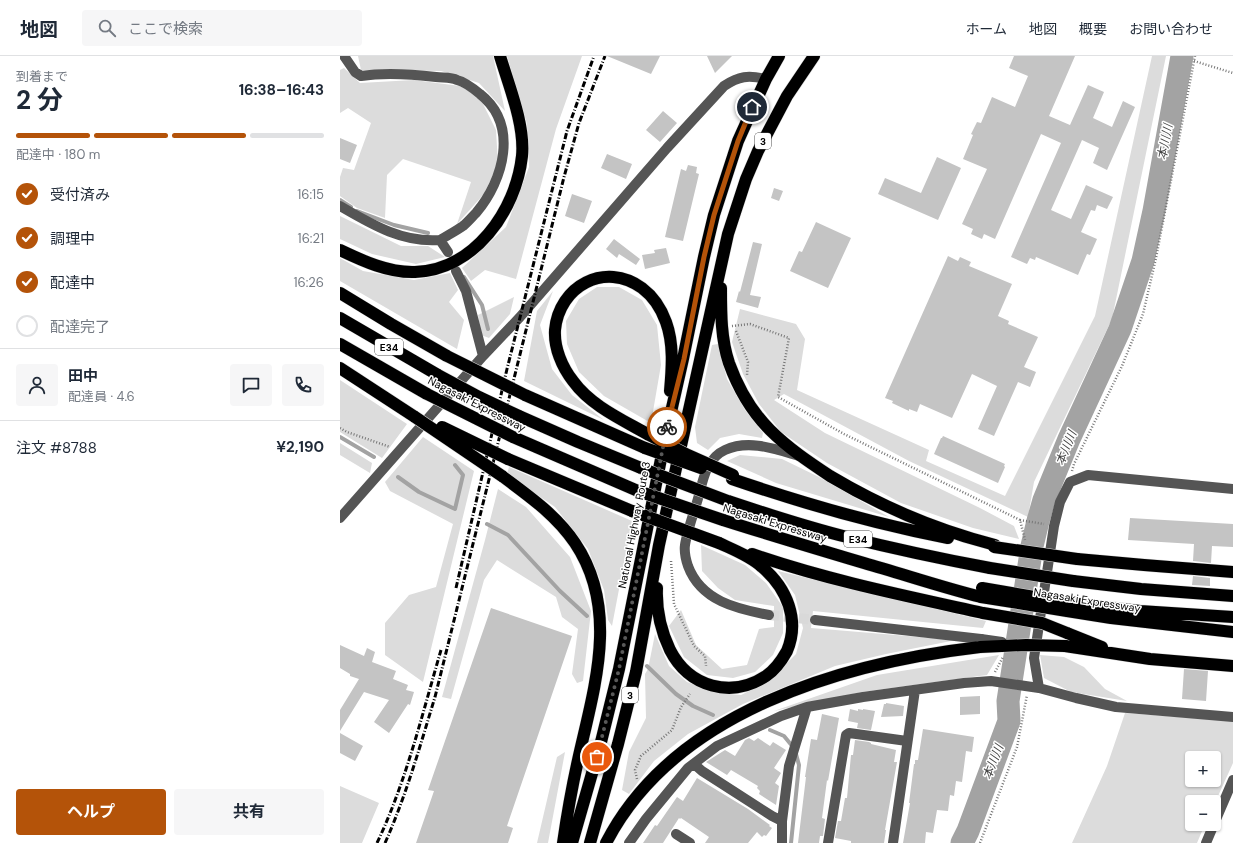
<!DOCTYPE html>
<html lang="ja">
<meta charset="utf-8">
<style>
body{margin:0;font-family:"DM Sans","Noto Sans JP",sans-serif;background:#f6f6f7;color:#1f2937;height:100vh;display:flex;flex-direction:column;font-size:15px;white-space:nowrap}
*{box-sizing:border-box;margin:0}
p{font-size:13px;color:#747a83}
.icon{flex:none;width:22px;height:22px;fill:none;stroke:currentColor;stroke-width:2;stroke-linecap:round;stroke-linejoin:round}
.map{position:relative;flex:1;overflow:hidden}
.panel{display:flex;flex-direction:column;background:#fff;width:340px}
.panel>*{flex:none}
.controls{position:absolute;left:845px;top:695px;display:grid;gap:8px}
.controls a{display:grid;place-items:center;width:36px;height:36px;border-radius:4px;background:#fff;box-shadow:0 1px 3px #0004;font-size:20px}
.pin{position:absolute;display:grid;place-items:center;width:34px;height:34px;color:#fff;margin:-17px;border:2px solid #fff;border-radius:50%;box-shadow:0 1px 4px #0007}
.courier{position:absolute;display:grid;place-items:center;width:40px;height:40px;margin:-20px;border:3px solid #b45309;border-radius:50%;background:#fff;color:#222;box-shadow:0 1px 5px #0007}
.head em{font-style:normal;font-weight:700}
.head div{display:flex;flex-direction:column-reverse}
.head{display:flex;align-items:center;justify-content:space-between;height:68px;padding:0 16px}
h1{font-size:26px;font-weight:700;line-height:30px}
.bar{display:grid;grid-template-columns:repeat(4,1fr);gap:6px 4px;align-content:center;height:48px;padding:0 16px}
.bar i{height:5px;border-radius:3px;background:#e0e1e3}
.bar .current{background:#b45309}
.bar p{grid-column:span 4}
.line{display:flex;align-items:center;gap:10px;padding:0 16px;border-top:1px solid #e0e1e3}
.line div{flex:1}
.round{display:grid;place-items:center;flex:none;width:42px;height:42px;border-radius:4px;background:#f6f6f7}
ol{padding:0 16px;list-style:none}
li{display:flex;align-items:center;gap:12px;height:44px}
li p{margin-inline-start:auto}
li .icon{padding:4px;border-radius:50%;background:#b45309;color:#fff;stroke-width:4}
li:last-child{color:#747a83}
li i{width:22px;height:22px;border:2px solid #e0e1e3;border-radius:50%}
.button{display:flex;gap:8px;margin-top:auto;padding:8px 16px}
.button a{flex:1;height:46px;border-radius:4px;background:#b45309;color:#fff;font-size:16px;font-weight:700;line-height:46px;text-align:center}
.button a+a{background:#f6f6f7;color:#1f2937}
header{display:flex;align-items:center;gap:24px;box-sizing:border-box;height:56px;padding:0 20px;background:#fff;border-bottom:1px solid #e0e1e3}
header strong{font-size:19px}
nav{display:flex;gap:22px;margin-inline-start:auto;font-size:14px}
.search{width:280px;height:36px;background:#f6f6f7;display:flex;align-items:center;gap:10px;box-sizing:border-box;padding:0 14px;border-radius:4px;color:#747a83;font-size:15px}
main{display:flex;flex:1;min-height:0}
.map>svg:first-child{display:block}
.green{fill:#dcdcdc;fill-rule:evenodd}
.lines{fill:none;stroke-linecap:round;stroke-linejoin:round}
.stream{stroke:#a3a3a3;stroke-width:4}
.river{stroke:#a3a3a3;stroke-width:23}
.building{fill:#c4c4c4}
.minor-tunnel{stroke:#d9d9d9;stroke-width:10;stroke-dasharray:10 5;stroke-linecap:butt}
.highway-casing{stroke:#dbdbdb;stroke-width:13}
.path{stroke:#777;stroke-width:2.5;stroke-dasharray:1 2;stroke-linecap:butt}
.minor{stroke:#555;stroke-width:10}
.highway{stroke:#000;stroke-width:12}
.rail{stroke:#000;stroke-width:3;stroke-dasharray:6 2 1 2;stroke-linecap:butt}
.highway-bridge-casing{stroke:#dbdbdb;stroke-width:13;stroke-linecap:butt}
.minor-bridge{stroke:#555;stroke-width:10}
.highway-bridge{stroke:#000;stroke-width:12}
.done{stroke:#595959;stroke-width:4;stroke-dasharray:0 7.2}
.route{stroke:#b45309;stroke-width:5}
.labels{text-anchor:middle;stroke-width:3;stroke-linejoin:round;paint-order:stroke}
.shield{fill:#fff;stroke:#4c4c4c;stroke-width:1}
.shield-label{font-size:10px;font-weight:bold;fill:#000}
.street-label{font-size:11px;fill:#000;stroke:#fff}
.water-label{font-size:12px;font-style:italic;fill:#444;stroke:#fff}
</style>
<header>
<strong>地図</strong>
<div class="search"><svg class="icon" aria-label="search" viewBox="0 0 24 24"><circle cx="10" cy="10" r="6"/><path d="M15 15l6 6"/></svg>ここで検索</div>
<nav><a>ホーム</a><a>地図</a><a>概要</a><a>お問い合わせ</a></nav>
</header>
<main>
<section class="panel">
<div class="head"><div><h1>2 分</h1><p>到着まで</p></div><em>16:38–16:43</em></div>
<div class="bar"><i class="current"></i><i class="current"></i><i class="current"></i><i></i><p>配達中 · 180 m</p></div>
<ol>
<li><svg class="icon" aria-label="check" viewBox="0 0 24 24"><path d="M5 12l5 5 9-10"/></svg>受付済み<p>16:15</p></li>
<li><svg class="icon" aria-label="check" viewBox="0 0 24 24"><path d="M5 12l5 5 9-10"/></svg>調理中<p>16:21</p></li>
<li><svg class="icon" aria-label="check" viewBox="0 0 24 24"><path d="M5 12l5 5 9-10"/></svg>配達中<p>16:26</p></li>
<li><i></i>配達完了</li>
</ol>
<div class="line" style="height:72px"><a class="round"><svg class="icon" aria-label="person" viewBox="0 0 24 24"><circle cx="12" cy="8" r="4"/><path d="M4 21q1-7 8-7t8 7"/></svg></a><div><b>田中</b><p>配達員 · 4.6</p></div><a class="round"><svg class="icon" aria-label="chat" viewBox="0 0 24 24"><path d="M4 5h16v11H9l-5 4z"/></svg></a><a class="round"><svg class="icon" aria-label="phone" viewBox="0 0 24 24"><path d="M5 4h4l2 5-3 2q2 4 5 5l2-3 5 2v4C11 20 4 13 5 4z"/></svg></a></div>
<div class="line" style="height:52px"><div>注文 #8788</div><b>¥2,190</b></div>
<div class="button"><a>ヘルプ</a><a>共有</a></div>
</section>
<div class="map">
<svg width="893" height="787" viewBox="0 0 893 787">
<rect width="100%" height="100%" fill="#fff"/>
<path class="green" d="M18,0h135l12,55 -26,-28 -38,-12 -80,-1z
M167,0h75l-26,73 -40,150 -31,-9 -14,11 -9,-13 44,-41 23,-60 -2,-43z
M812,0h14l-54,263 -78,163 -6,35 -119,-56 -125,-67 -10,6 51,33 155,75 34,18 5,13 -46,-11 -72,-25 -74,-40 -46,-31 -22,-28 -16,-30 -11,-32 8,-33 56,15 9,15 -8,51 132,60 -3,11 79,35 90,-180z
M4,12l16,15 54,-3 46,6 20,12 16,32 2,34 -14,30 -27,30 14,-42 -68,-23 -16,16 -2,43 -28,-10 -17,-12v-19l3,-9 11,2 17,-47 -23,-15 -8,5v-43z
M0,160l61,30h27l17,11 -29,7 -44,-10 -32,-15z
M0,202l23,13 51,9 36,-7 8,17 -9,12 15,18 -7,29 -117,-68z
M257,231h22l23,13 15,25 4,40 -10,58 -47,-27 -25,-24 -12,-28 -1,-23 13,-22z
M213,235l-13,34 12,44 20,26 32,25 -80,-39 13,-70z
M174,241l-4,17 -21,24 -8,-3 -3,-20z
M378,288l9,35 18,31 18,23 -1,5 -23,-4 -19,4 -12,12 -11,-7 -2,-16 17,-82z
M0,324l67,44 -25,34 -42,-26z
M83,381l51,34 -51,211 -38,-27v-32l24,-28 27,-8 17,-63 -63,-33 -5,-9z
M0,387l32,20 -2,10 -30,-18z
M400,399l42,4 37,18 70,40 -113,-34 -49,-22z
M169,411l123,54 -20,105 -4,-6 -4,-30 -16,-41 -33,-42 -48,-33z
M158,433l28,18 44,50 21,54 -8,70 -6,2 -5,-9 6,-45 -16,-12 -6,-20 -59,-37 -13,20 -33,119 -9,-2 43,-157z
M361,489l44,20 21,18 17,24v26l-10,22 -18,17 -22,6 -26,-3 -23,-18 -15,-31 12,-16 15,35 26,24 25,-4 12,-36 15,-2v-21l-39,-6 -17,-12 -16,-17z
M438,515l208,50 -3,7 -170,-17 -2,17 145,12 -70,14 -51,12 -92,38 -55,30 -34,27 -25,33 -7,-4 7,-38 17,-34 -1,-44 3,-5 7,-35 14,32 18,16 30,11 24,2 27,-13 28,-28 7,-26 -8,-33z
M659,599l-12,20 -125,17 -88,19 103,-36z
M700,599l24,2 20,10 21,22 22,12 -56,-9 -27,-14z
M785,657l108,8v42l-19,42v-3h-22v22h13l-8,19h-125l35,-77zM852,702h22v22h-22z
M225,696l-17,91h-11l20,-86z
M0,730l39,17 -17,40h-22z"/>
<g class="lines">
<path class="stream" d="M0,144l11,7
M17,155l37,14 34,8
M124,221l18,28 6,24
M0,381l34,20
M58,421l21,15 36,17 8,-34 -8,-10
M147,468l21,11 52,56 27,25
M307,610l29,28 17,12 20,9
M430,674l14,6 9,11
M451,787l8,-78 -3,-11"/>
<path class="river" d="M622,787l6,-12 41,-110 -1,-20 24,-155 6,-25 6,-21 25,-61 51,-110 23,-68 11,-50 28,-155"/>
</g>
<path class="building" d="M267,0h53l-9,18z
M367,0h25l-17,17z
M674,0h61l-26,60 21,9 18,-40 16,7 -11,26 19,9 11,-26 12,6 -28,63 -14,-7 6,-15 -17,-8 -31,70 20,9 15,-34 27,12 -6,12 -10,-4 -2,6 -4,-1 -10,22 16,7 -7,16 -3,-1 -9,21 -42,-18 -1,3 -5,-2 -3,6 -16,-7 50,-114 -20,-9 -46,105 -11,-5 -2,5 -11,-5 2,-5 -11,-5 25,-55 -24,-10 10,-24 -2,-1 6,-12 4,1 11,-26 23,10 13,-31 -19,-8z
M323,55l14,12 -17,19 -14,-12z
M0,82l17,7 -7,18 -10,-4z
M267,98l25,10 -6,15 -25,-11z
M597,101l24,11 -23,52 -60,-26 7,-16 36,15z
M348,109l9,2 -1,6 3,1 -16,67 -18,-4 16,-68 5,2z
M434,132l9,3 -4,10 -8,-3z
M232,138l20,7 -8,22 -19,-7z
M476,166l35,16 -23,50 -38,-17 9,-20 3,1z
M274,183l26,20 -4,6 -17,-11 -2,4 -11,-9z
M413,186l9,2 -12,51 11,2 -3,11 -22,-6 3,-11 1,1z
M326,192l4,15 -25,6 -3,-14 13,-2 -1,-3z
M608,200l10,5 2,-4 11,5 -2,4 43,18 -14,32 11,5 -1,3 30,13 -14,30 12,5 -6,15 -12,-5 -24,54 -16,-7 19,-43 -25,-12 -20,44 -32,-14 -3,8 -8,-3v2l-17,-8 1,-2 -8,-3z
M603,380l62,28 -1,2 1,1 -7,16 -64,-29 7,-16h1z
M790,462l103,6v23l-21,-1 -1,17 -18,-2 1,-17 -66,-4z
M853,520l17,2v8l-18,-1z
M151,552l81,28 -65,190 6,2 -5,15h-92l18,-52 -6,-1z
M0,589l24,11 3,-8 8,4 -3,10 24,9 -3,8 15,6 -2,5 8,2 -4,13 -2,-1 -19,29 -15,-11 15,-22 -25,-8 -24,39v-21l19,-31 -9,-3v-2l-10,-6z
M844,613l24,2 -2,30 -24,-2z
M640,640v18l-20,1v-18z
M546,647l18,3 -1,10 -22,1 3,-13h2z
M510,653l8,2v-2l5,1v-1l12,2 -4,19 -14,-2 1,-5 -10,-2z
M482,658l17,4 -11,63 -1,-1 -5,38 3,1 -2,17h-3l-1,7h-21l8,-66h-1l6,-38 6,1z
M583,673l51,8 -2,15 -6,-1 -4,31 -6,-1 -2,15 -4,-1 -2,16 -11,-1 -4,23 -7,-1 -1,11h-22l7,-40h-1l5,-39h1v-4h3z
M0,677l23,13 -8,15 -15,-8z
M409,682l5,3 4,-3 12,8 3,-4 13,8 -12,18 7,5 -6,10 4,3 -3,19 -17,-11 1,-3 -3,-3 1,-2 -27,-16 -4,5 -21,-13 19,-12 10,6 10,-16z
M515,684l14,2 2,1v1l25,6 -2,12h3l-12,68h1l-2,13h-33v-2l-16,-3 3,-17h3l4,-23h2l4,-43h2z
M357,722l51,31 22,16 -1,1 3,2 -6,8 -2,-1 -2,2 -5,-5 -9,11h-43l4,-6 -28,-19 -1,1 -1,-1 -16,25h-20l12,-18 2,1 20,-29 6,4z"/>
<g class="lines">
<path class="minor-tunnel" d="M429,559l46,5"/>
<defs>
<path id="highway" d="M0,194c23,11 49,23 75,22 59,-2 101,-61 107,-116 3,-31 -13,-70 -22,-100
M381,232c0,26 0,51 8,75 9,25 23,49 41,67 18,18 39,32 60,46 52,31 106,54 165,69
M0,237l51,31 56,32
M0,262l98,57
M0,288l87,50
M0,312l75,49
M185,339l120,53
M179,360l59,26 63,26
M309,379c-26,-15 -58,-29 -76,-54 -11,-14 -19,-33 -18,-51 4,-44 50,-69 87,-42 12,9 19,20 24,34 8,22 6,46 4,69
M173,381l125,54
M168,403l124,52
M162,420c27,20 54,39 73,67 45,67 19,145 3,217 -6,27 -11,55 -15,83
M392,423c70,24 143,45 216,59
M388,445c39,13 79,26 119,36 48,12 95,22 143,31
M383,464c47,15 94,29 141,43 39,11 77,24 117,34
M412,498c75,26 154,42 231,59
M737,503l67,6 89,7
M733,525l68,8 92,7
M317,532c-1,22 4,43 13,62 19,37 61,49 96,26 9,-6 16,-16 21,-25 13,-31 0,-63 -25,-84 -12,-11 -28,-17 -43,-24
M730,547l70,8 93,6
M727,555l44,7 122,14
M727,577l35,14
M725,590l85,13 83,7
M232,787l29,-101 18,-73 47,-235 17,-75 21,-102 10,-42 24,-74 28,-62 13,-23
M250,787l28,-99 18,-72 23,-127 69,-311 18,-55 12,-28 29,-55 27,-40
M266,787c68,-132 237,-180 374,-196"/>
</defs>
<use href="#highway" class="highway-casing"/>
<path class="path" d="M854,5l39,12
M392,270l18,-2 39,14 -11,59 66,37 176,86 5,20
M396,275l12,31 -1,13
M0,372l7,4 43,15
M732,415l2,-7 48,-98 21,-52 13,-56 39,-202
M680,464l24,4
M331,505l3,43 20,42 11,10 1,10
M655,616l8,-15
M297,723l-2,-9 6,-14 31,-26 9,-23 9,-13
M640,787l37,-96 10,-52"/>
<path class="minor" d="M4,0l11,16 6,4c25,-4 50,-2 75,1 7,1 15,0 21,3 8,2 17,9 23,14 39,31 24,86 -4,119 -4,4 -8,9 -13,13 -7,5 -15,9 -23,14
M0,150c31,18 62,37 100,34l8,12
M116,215l10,20 17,65
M0,462l143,-162 37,-39 147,-169 57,-62c15,-10 24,-11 42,-7
M429,559c-32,-6 -68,-14 -81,-49 -2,-6 -4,-14 -3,-21 2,-14 10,-35 14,-50 4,-16 8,-37 26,-45 24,-11 50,-1 74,6
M475,564l166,19
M699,632l-5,-30 20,-132 6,-24 10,-20 18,-7 145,14
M354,708l8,7 70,45 10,5
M874,768l19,-44
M336,778l14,9
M289,787l17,-24 42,-51 29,-22 64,-30 26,-9
M442,787v-22l7,-55 18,-59 56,-10 101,-14 27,-2 48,7 37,10 40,9 117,10
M488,787l18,-108 3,-2 58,8
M553,787l22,-153
M866,787l8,-19"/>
<use href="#highway" class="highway"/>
<path class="rail" d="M116,532l51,-219 60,-238 27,-75
M37,787c29,-61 45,-128 64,-193
M45,787c21,-47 35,-97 50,-146l129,-520 15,-54 26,-67"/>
<defs>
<path id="highway-bridge" d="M107,300l78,39
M98,319l41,22 40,19
M87,338l86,43
M75,361l87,59
M102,371l66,32
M309,379l39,20 45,20
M305,392l56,20
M301,412l87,33
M298,435l85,29
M292,455l87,32
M654,491l83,12
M650,512l83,13
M642,532l88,15
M641,541l86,14
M643,557l59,10 25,10
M640,591l46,-2 39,1"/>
</defs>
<use href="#highway-bridge" class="highway-bridge-casing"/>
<path class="minor-bridge" d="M641,583l21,3"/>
<use href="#highway-bridge" class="highway-bridge"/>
</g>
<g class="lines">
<path class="done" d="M257,701l22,-88 48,-242"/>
<path class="route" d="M327,371l17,-68 20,-102 10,-42 24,-74 14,-34"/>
</g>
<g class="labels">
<g class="shield">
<rect x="415" y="77" width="16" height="16" rx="3"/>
<rect x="35" y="283" width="28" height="16" rx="3"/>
<rect x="504" y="475" width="28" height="16" rx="3"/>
<rect x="282" y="631" width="16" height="16" rx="3"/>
</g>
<g class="shield-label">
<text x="423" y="89">3</text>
<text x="49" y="295">E34</text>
<text x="518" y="487">E34</text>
<text x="290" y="643">3</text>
</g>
<g class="street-label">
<text transform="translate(137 348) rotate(27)" y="4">Nagasaki Expressway</text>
<text transform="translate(435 467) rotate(17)" y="4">Nagasaki Expressway</text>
<text transform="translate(294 469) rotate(-79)" y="4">National Highway Route 3</text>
<text transform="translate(747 544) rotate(9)" y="4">Nagasaki Expressway</text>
</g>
<g class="water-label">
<text transform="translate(825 86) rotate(-79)" y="4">本川川</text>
<text transform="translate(726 392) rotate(-68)" y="4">本川川</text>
<text transform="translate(653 706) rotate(-69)" y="4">本川川</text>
</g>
</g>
</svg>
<div class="controls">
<a>+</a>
<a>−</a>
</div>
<div class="pin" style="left:257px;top:701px;background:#ea580c"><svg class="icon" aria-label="bag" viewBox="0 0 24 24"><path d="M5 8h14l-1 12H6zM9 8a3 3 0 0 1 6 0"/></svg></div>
<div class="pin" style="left:412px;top:51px;background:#1f2937"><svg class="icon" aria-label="home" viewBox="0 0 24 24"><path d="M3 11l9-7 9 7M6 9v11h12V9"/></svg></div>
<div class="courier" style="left:327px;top:371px"><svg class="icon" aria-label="bike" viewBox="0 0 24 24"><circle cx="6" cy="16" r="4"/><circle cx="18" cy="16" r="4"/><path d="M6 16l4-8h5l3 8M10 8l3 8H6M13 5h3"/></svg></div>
</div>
</main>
